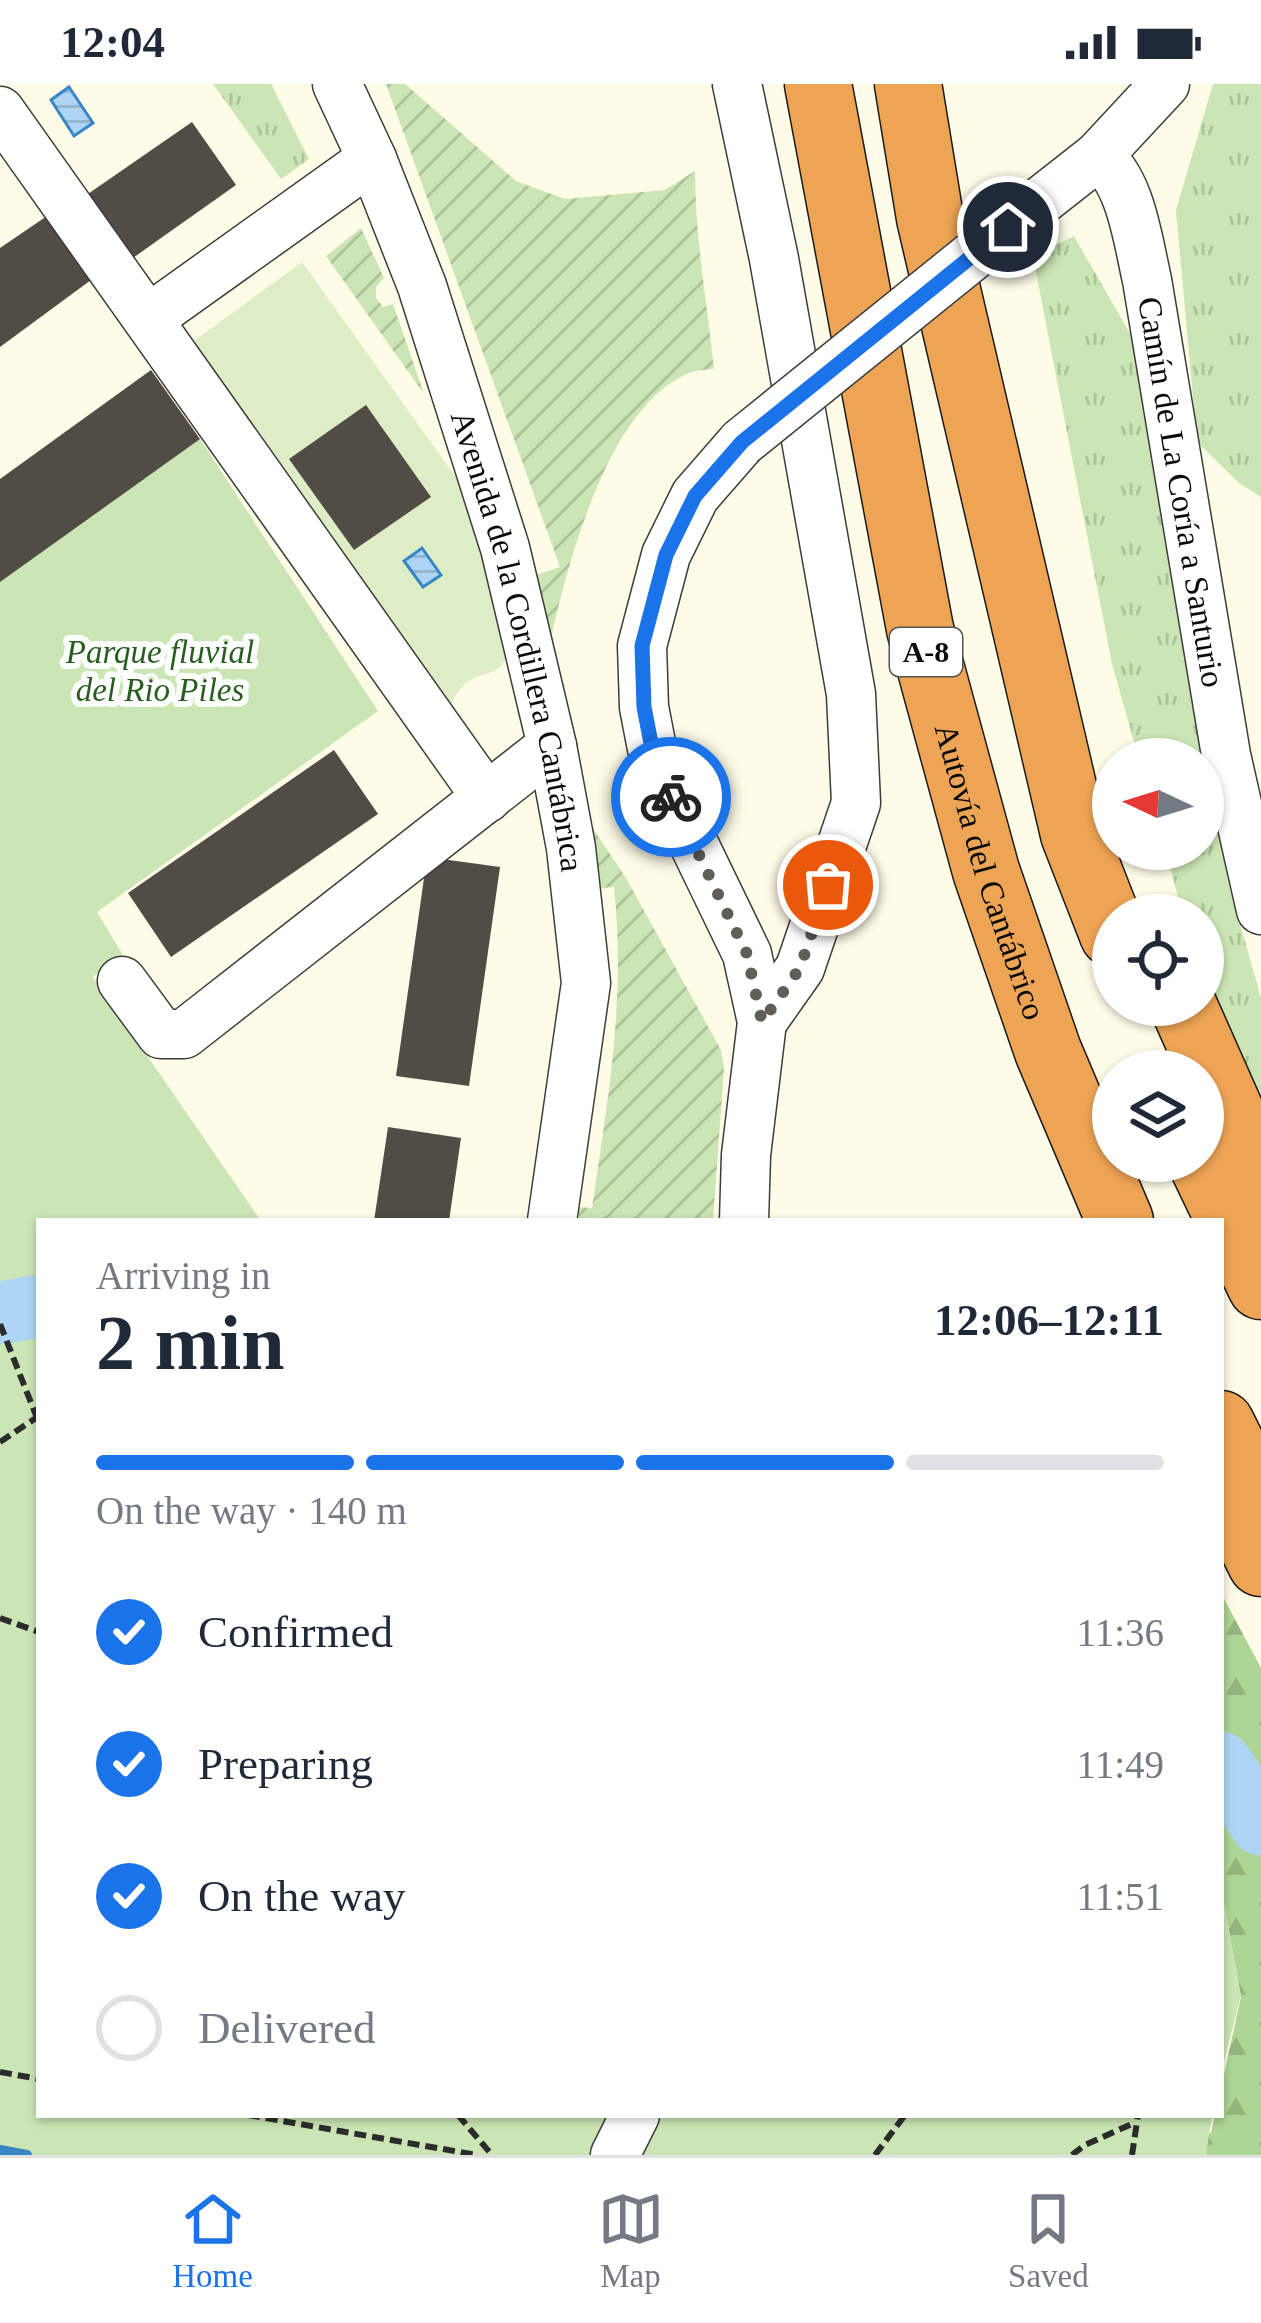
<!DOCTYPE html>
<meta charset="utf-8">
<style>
body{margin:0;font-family:Georgia,serif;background:#f2f2f3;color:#1f2937;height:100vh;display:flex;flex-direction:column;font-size:45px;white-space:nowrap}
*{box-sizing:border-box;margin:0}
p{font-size:39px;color:#747a83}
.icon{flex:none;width:66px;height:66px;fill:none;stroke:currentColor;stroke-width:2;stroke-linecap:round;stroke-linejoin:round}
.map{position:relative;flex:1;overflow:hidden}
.side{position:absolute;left:36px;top:1134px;width:1188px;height:900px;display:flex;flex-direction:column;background:#fff;border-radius:0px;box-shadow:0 3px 9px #0004}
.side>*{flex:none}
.needle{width:78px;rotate:274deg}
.controls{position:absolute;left:1092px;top:654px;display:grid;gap:24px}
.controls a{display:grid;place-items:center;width:132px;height:132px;border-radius:50%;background:#fff;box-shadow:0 3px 9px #0004;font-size:60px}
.pin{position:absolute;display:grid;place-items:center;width:102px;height:102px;color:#fff;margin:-51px;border:6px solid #fff;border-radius:50%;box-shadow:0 3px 12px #0007}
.courier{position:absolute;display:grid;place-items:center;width:120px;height:120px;margin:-60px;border:9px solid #1a73e8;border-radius:50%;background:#fff;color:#222;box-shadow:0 3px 15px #0007}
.summary em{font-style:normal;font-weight:700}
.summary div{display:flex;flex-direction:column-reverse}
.summary{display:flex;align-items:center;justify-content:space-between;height:204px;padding:0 60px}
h1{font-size:78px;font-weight:700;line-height:90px}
.bar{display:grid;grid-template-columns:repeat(4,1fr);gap:18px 12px;align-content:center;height:144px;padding:0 60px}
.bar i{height:15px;border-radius:9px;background:#e0e1e3}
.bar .active{background:#1a73e8}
.bar p{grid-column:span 4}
ol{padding:0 60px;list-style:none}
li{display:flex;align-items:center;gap:36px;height:132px}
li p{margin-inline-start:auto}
li .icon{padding:12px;border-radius:50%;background:#1a73e8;color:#fff;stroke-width:4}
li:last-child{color:#747a83}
li i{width:66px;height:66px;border:6px solid #e0e1e3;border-radius:50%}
.status{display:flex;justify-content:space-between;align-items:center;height:84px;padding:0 60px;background:#fff;direction:ltr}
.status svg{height:33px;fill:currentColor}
.dock{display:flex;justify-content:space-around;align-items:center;height:168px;border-top:3px solid #e0e1e3;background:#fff;font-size:33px;color:#747a83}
.dock a{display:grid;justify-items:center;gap:6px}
.dock .active{color:#1a73e8}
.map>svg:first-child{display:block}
.grass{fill:url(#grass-tufts)}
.forest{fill:url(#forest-firs)}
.park{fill:#cbe6b4}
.garden{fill:url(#garden-furrows)}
.pitch{fill:#ddedc5}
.water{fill:url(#water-rules);stroke:#3986c7;stroke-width:3}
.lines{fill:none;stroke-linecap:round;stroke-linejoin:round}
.stream{stroke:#3986c7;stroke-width:10}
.river{stroke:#aed5f3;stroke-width:63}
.building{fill:#524c47}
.minor-casing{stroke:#3d3d3d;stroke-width:51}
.highway-casing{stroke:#1b1b1b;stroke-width:69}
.path{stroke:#2c2c2c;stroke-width:6;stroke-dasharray:12 6;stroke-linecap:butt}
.minor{stroke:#fff;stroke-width:48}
.highway{stroke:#eea455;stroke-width:66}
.minor-bridge-casing{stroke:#3d3d3d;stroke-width:51;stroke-linecap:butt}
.minor-bridge{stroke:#fff;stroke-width:48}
.done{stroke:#5f5e57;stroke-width:12;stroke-dasharray:0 21.6}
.route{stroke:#1a73e8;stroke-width:15}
.labels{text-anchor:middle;stroke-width:12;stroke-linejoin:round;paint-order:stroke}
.shield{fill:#fff;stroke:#545454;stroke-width:3}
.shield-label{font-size:30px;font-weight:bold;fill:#0a0a0a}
.street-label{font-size:33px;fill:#0a0a0a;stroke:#fff}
.park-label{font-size:33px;font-style:italic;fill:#275d1e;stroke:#fff}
</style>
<div class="status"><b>12:04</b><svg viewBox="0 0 49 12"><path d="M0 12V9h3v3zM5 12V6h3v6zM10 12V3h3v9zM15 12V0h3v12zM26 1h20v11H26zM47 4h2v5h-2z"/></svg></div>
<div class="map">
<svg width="1261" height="2071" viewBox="0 0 1261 2071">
<defs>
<pattern id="grass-tufts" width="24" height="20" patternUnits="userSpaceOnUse" patternTransform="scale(3)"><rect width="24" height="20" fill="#cbe6b4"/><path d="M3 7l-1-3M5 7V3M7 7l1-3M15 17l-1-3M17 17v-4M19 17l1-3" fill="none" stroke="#adc499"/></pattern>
<pattern id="forest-firs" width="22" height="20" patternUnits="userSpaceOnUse" patternTransform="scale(3)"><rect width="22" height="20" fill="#add694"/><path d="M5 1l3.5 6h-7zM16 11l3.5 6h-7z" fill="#94b67e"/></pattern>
<pattern id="garden-furrows" width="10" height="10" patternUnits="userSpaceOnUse" patternTransform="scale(3)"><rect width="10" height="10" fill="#cbe6b4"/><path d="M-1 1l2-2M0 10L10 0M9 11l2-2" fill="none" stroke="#adc499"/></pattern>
<pattern id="water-rules" width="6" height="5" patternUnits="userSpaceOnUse" patternTransform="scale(3)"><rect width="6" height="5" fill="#aed5f3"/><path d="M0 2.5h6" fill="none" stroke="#94b6cf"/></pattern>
</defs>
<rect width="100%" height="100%" fill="#fefbe7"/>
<path class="grass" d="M213,0h58l38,75 -28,20z
M1213,0h48v413l-22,-14 -42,-41 -21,-232z
M1074,152l62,108 92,537 33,117v130l-58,-157v-56h-20l-18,-66h38v-90h-64l-27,-95 -79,-407z"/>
<path class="forest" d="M1221,1509l40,75v487h-106l34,-19 22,-3 4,-18h6v-27l20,-91 -20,-110z"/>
<path class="park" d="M200,355l178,272 -281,201 26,43 -30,22 168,244h-222v894h1173l-6,40h-1206v-1577z
M1221,1803l20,109 -20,77z"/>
<path class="garden" d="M386,0h19l111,97 49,18 100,-9 30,-19c0,67 12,131 19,198 -9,1 -20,1 -27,5 -80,34 -120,192 -137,269l-17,-67 27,-9z
M361,144l23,50 -8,9v11l7,9 10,-3 31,90 -98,-138z
M590,740l36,54 95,172 3,18 -11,153h-134v-14l13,1c16,-110 34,-209 22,-321l-13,1z"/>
<path class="pitch" d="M302,178l163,228 42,164c-8,31 -37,7 -56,51l-5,1 -256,-362z"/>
<path class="water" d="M69,3l24,36 -19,13 -23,-36z
M422,464l19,27 -18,12 -19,-26z"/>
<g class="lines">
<path class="stream" d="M0,2066l27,5"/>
<path class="river" d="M0,1229l39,-7
M1221,1679l40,61"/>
</g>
<path class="building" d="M192,38l44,63 -106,75 -45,-64z
M47,132l44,64 -91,67v-99z
M151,286l49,69 -200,143v-103z
M366,321l65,92 -77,53 -65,-91z
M334,666l44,64 -207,143 -43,-64z
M427,773l73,10 -31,219 -73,-10z
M388,1043l73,11 -12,83h-75z"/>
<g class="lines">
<defs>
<g id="minor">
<path id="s1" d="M337,0l35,75 50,127 83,262 47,198 19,102 15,135 -34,238"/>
<path d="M737,0l37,175 77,435 5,109 -56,165 -38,54"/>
<path d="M0,27l487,687"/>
<path id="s2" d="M1098,72c33,24 40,85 49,124l79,475 35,155"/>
<path d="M1042,116l56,-44 67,-72"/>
<path d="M148,235l224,-160"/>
<path d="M742,358l-47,54 -29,59 -24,91 2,61 11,57 92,190 15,68 -16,133 -2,66"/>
<path d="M122,897l39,53h23l368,-288"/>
<path d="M615,2071l20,-40"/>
</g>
<g id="highway">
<path id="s3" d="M818,0l102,545 66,242 62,180 72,170"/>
<path d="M908,0l22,134 144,616 39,100"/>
<path d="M1183,921l78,176"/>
<path d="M1201,1077l60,125"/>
<path d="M1221,1340l40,80"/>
<path d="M1221,1398l40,81"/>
</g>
</defs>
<use href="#minor" class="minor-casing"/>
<use href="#highway" class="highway-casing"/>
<path class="path" d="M0,1240l39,99
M0,1358l36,-24
M0,1534l39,14
M0,1988l39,7
M248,2031l229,40
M458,2031l34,40
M875,2071l30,-40
M1072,2071l13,-10 49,-22
M1132,2071l6,-40"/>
<use href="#minor" class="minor"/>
<use href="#highway" class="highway"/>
<defs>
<path id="minor-bridge" d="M742,358l300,-242"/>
</defs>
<use href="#minor-bridge" class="minor-bridge-casing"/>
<use href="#minor-bridge" class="minor-bridge"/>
</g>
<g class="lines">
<path class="done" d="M671,713l76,157 15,68 38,-54 28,-83"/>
<path class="route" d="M671,713l-16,-33 -11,-57 -2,-61 24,-91 29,-59 47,-54 266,-215"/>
</g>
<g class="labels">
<rect class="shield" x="890" y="544" width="72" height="48" rx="9"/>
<g class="shield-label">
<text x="926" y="578">A-8</text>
</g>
<g class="street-label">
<text dy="12" stroke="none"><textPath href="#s2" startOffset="351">Camín de La Coría a Santurio</textPath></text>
<text dy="12" stroke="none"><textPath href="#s1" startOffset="588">Avenida de la Cordillera Cantábrica</textPath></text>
<text dy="12" stroke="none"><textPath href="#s3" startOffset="807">Autovía del Cantábrico</textPath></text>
</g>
<g class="park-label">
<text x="160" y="579">Parque fluvial<tspan x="160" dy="38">del Rio Piles</tspan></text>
</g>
</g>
</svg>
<div class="controls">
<a><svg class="needle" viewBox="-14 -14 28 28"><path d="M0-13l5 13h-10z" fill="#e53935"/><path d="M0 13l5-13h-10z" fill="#747a83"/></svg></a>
<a><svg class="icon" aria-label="locate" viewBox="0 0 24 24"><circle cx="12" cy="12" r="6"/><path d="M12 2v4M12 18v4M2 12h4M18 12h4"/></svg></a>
<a><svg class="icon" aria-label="layers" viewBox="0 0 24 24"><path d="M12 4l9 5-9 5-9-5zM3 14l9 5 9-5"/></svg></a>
</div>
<div class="pin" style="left:828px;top:801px;background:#ea580c"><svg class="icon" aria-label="bag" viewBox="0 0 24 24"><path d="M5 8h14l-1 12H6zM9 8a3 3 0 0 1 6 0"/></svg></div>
<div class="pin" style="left:1008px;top:143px;background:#1f2937"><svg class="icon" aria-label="home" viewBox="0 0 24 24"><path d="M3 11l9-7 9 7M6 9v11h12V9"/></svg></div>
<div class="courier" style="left:671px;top:713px"><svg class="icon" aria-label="bike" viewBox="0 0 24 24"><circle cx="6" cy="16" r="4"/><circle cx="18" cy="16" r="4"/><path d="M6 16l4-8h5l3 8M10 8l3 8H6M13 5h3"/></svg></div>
<section class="side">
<div class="summary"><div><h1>2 min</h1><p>Arriving in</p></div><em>12:06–12:11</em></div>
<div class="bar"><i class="active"></i><i class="active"></i><i class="active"></i><i></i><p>On the way · 140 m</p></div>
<ol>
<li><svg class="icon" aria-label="check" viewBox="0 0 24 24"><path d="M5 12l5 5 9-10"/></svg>Confirmed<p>11:36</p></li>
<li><svg class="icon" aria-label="check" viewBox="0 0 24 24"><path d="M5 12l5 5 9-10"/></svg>Preparing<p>11:49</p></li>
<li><svg class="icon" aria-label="check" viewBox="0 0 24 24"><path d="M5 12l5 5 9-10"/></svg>On the way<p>11:51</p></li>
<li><i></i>Delivered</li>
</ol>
</section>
</div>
<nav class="dock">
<a class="active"><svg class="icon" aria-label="home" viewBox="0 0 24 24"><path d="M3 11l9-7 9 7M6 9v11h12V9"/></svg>Home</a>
<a><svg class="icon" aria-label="map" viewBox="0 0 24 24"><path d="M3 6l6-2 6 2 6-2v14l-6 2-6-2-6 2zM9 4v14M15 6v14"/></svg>Map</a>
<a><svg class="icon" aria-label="saved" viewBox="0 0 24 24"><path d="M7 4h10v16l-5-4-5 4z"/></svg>Saved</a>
</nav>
